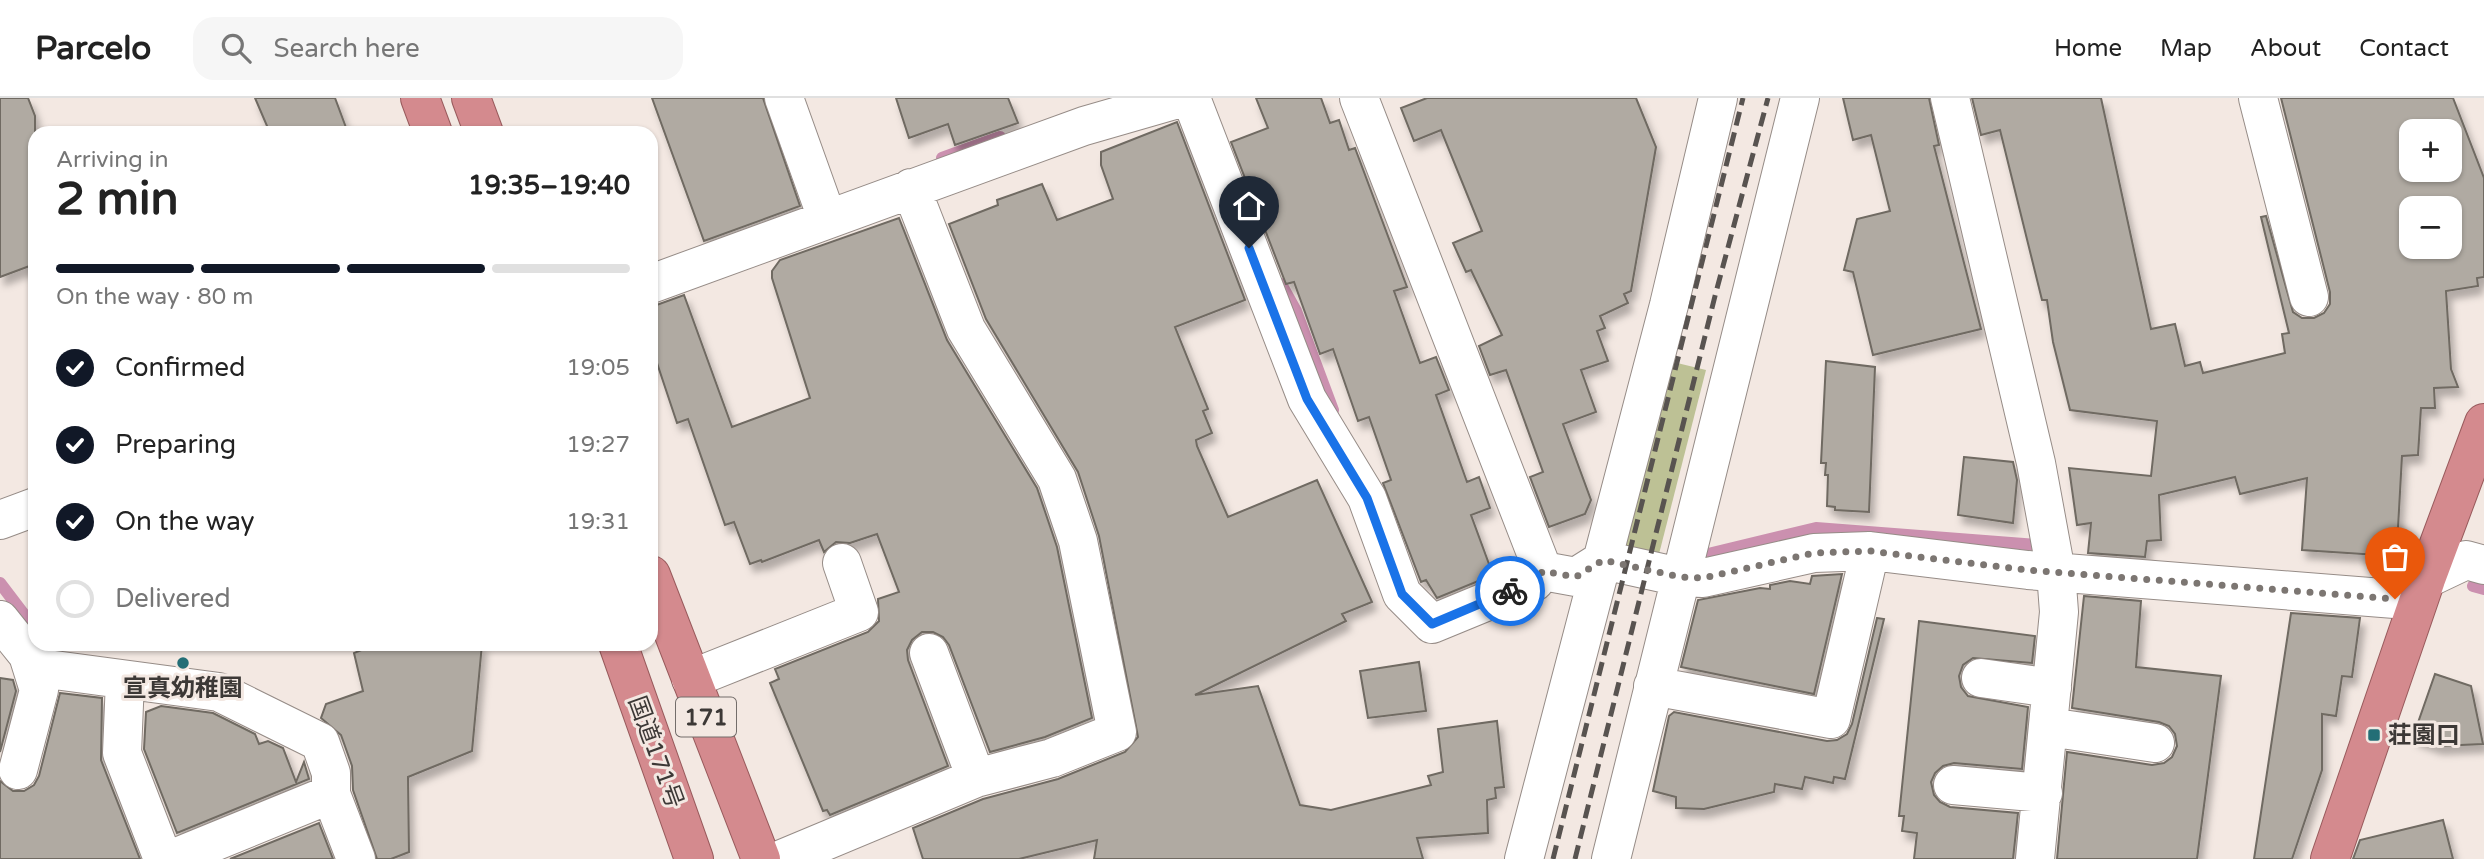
<!DOCTYPE html>
<meta charset="utf-8">
<style>
body{margin:0;font-family:"Varela Round","Noto Sans JP",sans-serif;background:#f6f6f6;color:#222;height:100vh;display:flex;flex-direction:column;font-size:26px;white-space:nowrap}
*{box-sizing:border-box;margin:0}
p{font-size:23px;color:#767676}
.icon{flex:none;width:38px;height:38px;fill:none;stroke:currentColor;stroke-width:2;stroke-linecap:round;stroke-linejoin:round}
.map{position:relative;flex:1;overflow:hidden}
.side{position:absolute;left:28px;top:28px;width:630px;height:525px;display:flex;flex-direction:column;background:#fff;border-radius:21px;box-shadow:0 2px 5px #0004}
.side>*{flex:none}
.fabs{position:absolute;left:2399px;top:21px;display:grid;gap:14px}
.fabs a{display:grid;place-items:center;width:63px;height:63px;border-radius:14px;background:#fff;box-shadow:0 2px 5px #0004;font-size:35px}
.pin{position:absolute;display:grid;place-items:center;width:60px;height:60px;color:#fff;margin:-72px -30px;border-radius:50% 50% 50% 0;rotate:-45deg;box-shadow:0 0 7px #0007}
.pin .icon{rotate:45deg}
.courier{position:absolute;display:grid;place-items:center;width:70px;height:70px;margin:-35px;border:5px solid #1a73e8;border-radius:50%;background:#fff;color:#222;box-shadow:0 2px 9px #0007}
.overview em{font-style:normal;font-weight:700}
.overview div{display:flex;flex-direction:column-reverse}
.overview{display:flex;align-items:center;justify-content:space-between;height:119px;padding:0 28px}
h1{font-size:46px;font-weight:700;line-height:52px}
.bar{display:grid;grid-template-columns:repeat(4,1fr);gap:10px 7px;align-content:center;height:84px;padding:0 28px}
.bar i{height:9px;border-radius:5px;background:#e0e0e0}
.bar .current{background:#111827}
.bar p{grid-column:span 4}
ol{padding:0 28px;list-style:none}
li{display:flex;align-items:center;gap:21px;height:77px}
li p{margin-inline-start:auto}
li .icon{padding:7px;border-radius:50%;background:#111827;color:#fff;stroke-width:4}
li:last-child{color:#767676}
li i{width:38px;height:38px;border:4px solid #e0e0e0;border-radius:50%}
header{display:flex;align-items:center;gap:42px;box-sizing:border-box;height:98px;padding:0 35px;background:#fff;border-bottom:2px solid #e0e0e0}
header strong{font-size:33px}
nav{display:flex;gap:38px;margin-inline-start:auto;font-size:24px}
.search{width:490px;height:63px;background:#f6f6f6;display:flex;align-items:center;gap:18px;box-sizing:border-box;padding:0 24px;border-radius:21px;color:#767676;font-size:26px}
.map>svg:first-child{display:block}
.green{fill:#bdc195}
.lines{fill:none;stroke-linecap:round;stroke-linejoin:round}
.stream{stroke:#cb90af;stroke-width:12}
.building{fill:#b0aaa2;stroke:#6f6a62;stroke-width:2;fill-rule:evenodd;filter:url(#shadow)}
.minor-casing{stroke:#968c87;stroke-width:40}
.trunk-casing{stroke:#985a5c;stroke-width:40}
.minor{stroke:#fff;stroke-width:38}
.trunk{stroke:#d48a8e;stroke-width:38}
.rail{stroke:#585350;stroke-width:5;stroke-dasharray:14 7;stroke-linecap:butt}
.done{stroke:#7c7672;stroke-width:7;stroke-dasharray:0 12.6}
.route{stroke:#1a73e8;stroke-width:9}
.poi-dot{fill:#236e76;stroke:#f3e8e2;stroke-width:2.5}
.labels{text-anchor:middle;stroke-width:6;stroke-linejoin:round;paint-order:stroke}
.shield{fill:#f3e8e2;stroke:#736d6a;stroke-width:2}
.shield-label{font-size:23px;font-weight:bold;fill:#3c3836}
.poi-label{font-size:24px;font-weight:bold;fill:#3c3836;stroke:#f3e8e2}
.street-label{font-size:24px;fill:#3c3836;stroke:#f3e8e2}
</style>
<header>
<strong>Parcelo</strong>
<div class="search"><svg class="icon" aria-label="search" viewBox="0 0 24 24"><circle cx="10" cy="10" r="6"/><path d="M15 15l6 6"/></svg>Search here</div>
<nav><a>Home</a><a>Map</a><a>About</a><a>Contact</a></nav>
</header>
<div class="map">
<svg width="2484" height="761" viewBox="0 0 2484 761">
<defs>
<filter id="shadow"><feDropShadow dx="4.5" dy="8" stdDeviation="3.5" flood-color="#0004"/></filter>
</defs>
<rect width="100%" height="100%" fill="#f3e8e2"/>
<path class="green" d="M1669,263l37,9 -47,184 -37,-9z"/>
<g class="lines">
<path class="stream" d="M942,60l58,-21
M1281,186l15,27 37,99
M1708,456l108,-26 221,17
M0,485l35,46
M2473,488l11,3"/>
</g>
<path class="building" d="M0,0h28l7,18v148l-35,13z
M255,0h80l13,35h-78z
M652,0h111l37,108 -96,35z
M896,0h112l10,25 -63,22 -7,-21 -39,14z
M1256,0h65l9,25 9,-3 10,30 6,-2 52,139 -13,4 26,72 16,-6 13,33 -13,5 31,87 12,-5 11,31 -19,7 22,60 -56,23 -11,-18 -5,2 -38,-99 8,-3 -22,-63 -11,4 -25,-72 -13,5 -26,-72 -8,2 -55,-142 37,-14z
M1427,0h209l20,49 -25,144 -7,3 4,9 -28,13 5,12 -8,3 11,30 -27,9 15,42 -33,12 28,76 -6,14 -36,13 -19,-50 13,-5 -37,-102 -16,5 -11,-29 23,-11 -31,-65 -5,2 -13,-29 29,-12 -41,-101 -27,11 -13,-33z
M1843,0h86l10,47 -5,1 47,183 -108,26 -20,-83 -9,-2 13,-51 33,-8 -19,-76 -18,5z
M1972,0h129l50,231 24,-5 10,42 15,-4 3,11 82,-20 -3,-19 7,-1 -28,-116 5,-1 27,96 9,6h12l10,-5 6,-9v-12l-49,-194h172l31,80v99l-7,1 1,8 -32,5 5,78 7,18 -24,1 1,20h-14l-3,47 -16,1 -4,72h-3l-2,28 -91,-6 5,-72 -67,16 -5,-17 -76,18 2,45 -14,1 -2,16 -57,-4 3,-30 -14,2 -8,-57 82,8 6,-55 -87,-11 -17,-68 -6,-42h-5l-42,-170 -19,5zM2412,33h38v39h-38zM2412,110h38v39h-38z
M1177,24l68,178 -70,27 33,82 -5,2 9,22 -16,7 1,6 31,71 89,-37 55,122 -30,12 4,7 -151,74 63,-9 42,119 31,5 100,-25 -3,-9 15,-4 -5,-43 59,-8 7,66 -9,1 1,10 -9,2 1,33 -71,5 6,21h-329l3,-19 -78,19h-96l-10,-31 70,-29 75,-20 67,-27 13,-15 -39,-201 -21,-64 -92,-153 -37,-95 49,-19 -1,-5 45,-16 15,36 56,-21 -12,-34v-13z
M899,120l48,122 90,148 20,59 35,171 -47,19 -55,15 -41,-107 -6,-8 -10,-5h-11l-10,8 -5,10 1,10 40,106 -118,49 -3,-5 -4,1 -53,-128 9,-4 -4,-10 93,-37 11,-11 -1,-22 21,-7 -22,-58 -27,9 -14,-1 -12,10 -5,-12 -57,22 -1,-2 -11,4 -16,-42 -9,3 -37,-106 -11,4 -26,-78v-38l33,-12 48,132 78,-29 -38,-120v-7l8,-11z
M1826,263l49,6 -6,145 -34,-2v-3l-8,-1 1,-31h-3l1,-12h-5z
M1964,359l49,5 4,18 -4,43 -55,-8z
M1842,476l-28,120 -133,-27 17,-67 62,-12 10,1v-4l20,-4 20,3 2,-8z
M2084,498l57,5 -5,66 85,9 -24,183h-140l10,-107 85,13 12,-2 8,-6 5,-11 -2,-12 -6,-8 -10,-4 -87,-14z
M2291,515l69,5 -8,59 -10,-1 -6,40 -14,-2v56l-30,89h-38z
M1877,520l7,1 -39,160 -11,-2 -1,6 -28,-6 -3,12 -27,-5 -1,8 -70,17 -28,-1v-11l-23,-6 16,-75 5,-4 153,29 10,-1 10,-6 5,-10z
M1919,523l116,15 -3,27 -59,-5 -10,7 -4,11 2,11 7,9 60,11 -6,62 -68,-6 -11,3 -8,7 -4,9 3,13 6,7 10,5 68,6 -5,46h-99l3,-26 -15,-2 2,-15h-5z
M376,546h106l-10,107 -64,26 1,75 -18,7h-14l-24,-69 -1,-24 -11,-31 -20,-17 5,-14 37,-13 -9,-38z
M1419,564l7,49 -58,7 -8,-47z
M2435,576l36,12 12,58 -45,2 -25,-9z
M0,580l13,2 3,11 -16,61z
M60,595l42,5 -1,62 39,99h-140v-78l13,10h11l10,-6 5,-9z
M161,608l52,7 42,21 4,10 9,-3 15,7 13,34 8,-20 5,17 -132,54 -33,-84 2,-37z
M2443,722l10,39h-100l7,-19z
M319,725l14,36h-103z"/>
<g class="lines">
<defs>
<path id="minor" d="M784,0l43,120
M1191,0l116,301 60,99 35,96 30,30 102,-42 9,-11
M1359,0l184,473
M1950,0l86,365 20,109 3,40 -24,247
M2258,0l51,199
M651,186l433,-158 97,-28
M0,422l35,-13
M1543,473l33,6 27,-17 77,17 23,1 111,-25 56,-2 158,19 367,29 31,-20 40,-19 18,5
M0,522l28,35 19,14 172,23 101,50 11,31v21l25,65
M929,555l47,125
M1981,580l71,10
M691,581l168,-67 -17,-49
M125,582l-3,73 41,106
M1653,588l178,33 39,-168
M2049,629l106,16
M18,672l21,-80 -11,-35
M1953,687l90,8
M172,761l159,-65
M782,761l194,-81 76,-20 65,-26 -39,-191 -21,-62 -91,-150 -55,-141
M1524,761l145,-554 49,-207
M1611,761l189,-761"/>
<path id="trunk" d="M420,0l13,35
M471,0l13,35
M651,477l110,284
M618,546l76,215
M2330,761l96,-280 58,-156"/>
</defs>
<use href="#minor" class="minor-casing"/>
<use href="#trunk" class="trunk-casing"/>
<use href="#minor" class="minor"/>
<use href="#trunk" class="trunk"/>
<path class="rail" d="M1553,761l190,-761
M1575,761l140,-563 53,-198"/>
</g>
<g class="lines">
<path class="done" d="M1510,493l24,-9 9,-11 33,6 27,-17 77,17 23,1 111,-25 56,-2 158,19 367,29"/>
<path class="route" d="M1249,150l58,151 60,99 35,96 30,30 78,-33"/>
</g>
<g class="poi-dot">
<circle cx="183" cy="565" r="7"/>
<rect x="2367" y="630" width="14" height="14" rx="3.5"/>
</g>
<g class="labels">
<rect class="shield" x="676" y="599.5" width="60" height="39" rx="5"/>
<g class="shield-label">
<text x="706" y="627">171</text>
</g>
<g class="poi-label">
<text x="183" y="598">宣真幼稚園</text>
<text x="2388" y="645" text-anchor="start">荘園口</text>
</g>
<g class="street-label">
<text transform="translate(656 654) rotate(70)" y="8">国道171号</text>
</g>
</g>
</svg>
<div class="fabs">
<a>+</a>
<a>−</a>
</div>
<div class="pin" style="left:2395px;top:501px;background:#ea580c"><svg class="icon" aria-label="bag" viewBox="0 0 24 24"><path d="M5 8h14l-1 12H6zM9 8a3 3 0 0 1 6 0"/></svg></div>
<div class="pin" style="left:1249px;top:150px;background:#1f2937"><svg class="icon" aria-label="home" viewBox="0 0 24 24"><path d="M3 11l9-7 9 7M6 9v11h12V9"/></svg></div>
<div class="courier" style="left:1510px;top:493px"><svg class="icon" aria-label="bike" viewBox="0 0 24 24"><circle cx="6" cy="16" r="4"/><circle cx="18" cy="16" r="4"/><path d="M6 16l4-8h5l3 8M10 8l3 8H6M13 5h3"/></svg></div>
<section class="side">
<div class="overview"><div><h1>2 min</h1><p>Arriving in</p></div><em>19:35–19:40</em></div>
<div class="bar"><i class="current"></i><i class="current"></i><i class="current"></i><i></i><p>On the way · 80 m</p></div>
<ol>
<li><svg class="icon" aria-label="check" viewBox="0 0 24 24"><path d="M5 12l5 5 9-10"/></svg>Confirmed<p>19:05</p></li>
<li><svg class="icon" aria-label="check" viewBox="0 0 24 24"><path d="M5 12l5 5 9-10"/></svg>Preparing<p>19:27</p></li>
<li><svg class="icon" aria-label="check" viewBox="0 0 24 24"><path d="M5 12l5 5 9-10"/></svg>On the way<p>19:31</p></li>
<li><i></i>Delivered</li>
</ol>
</section>
</div>
